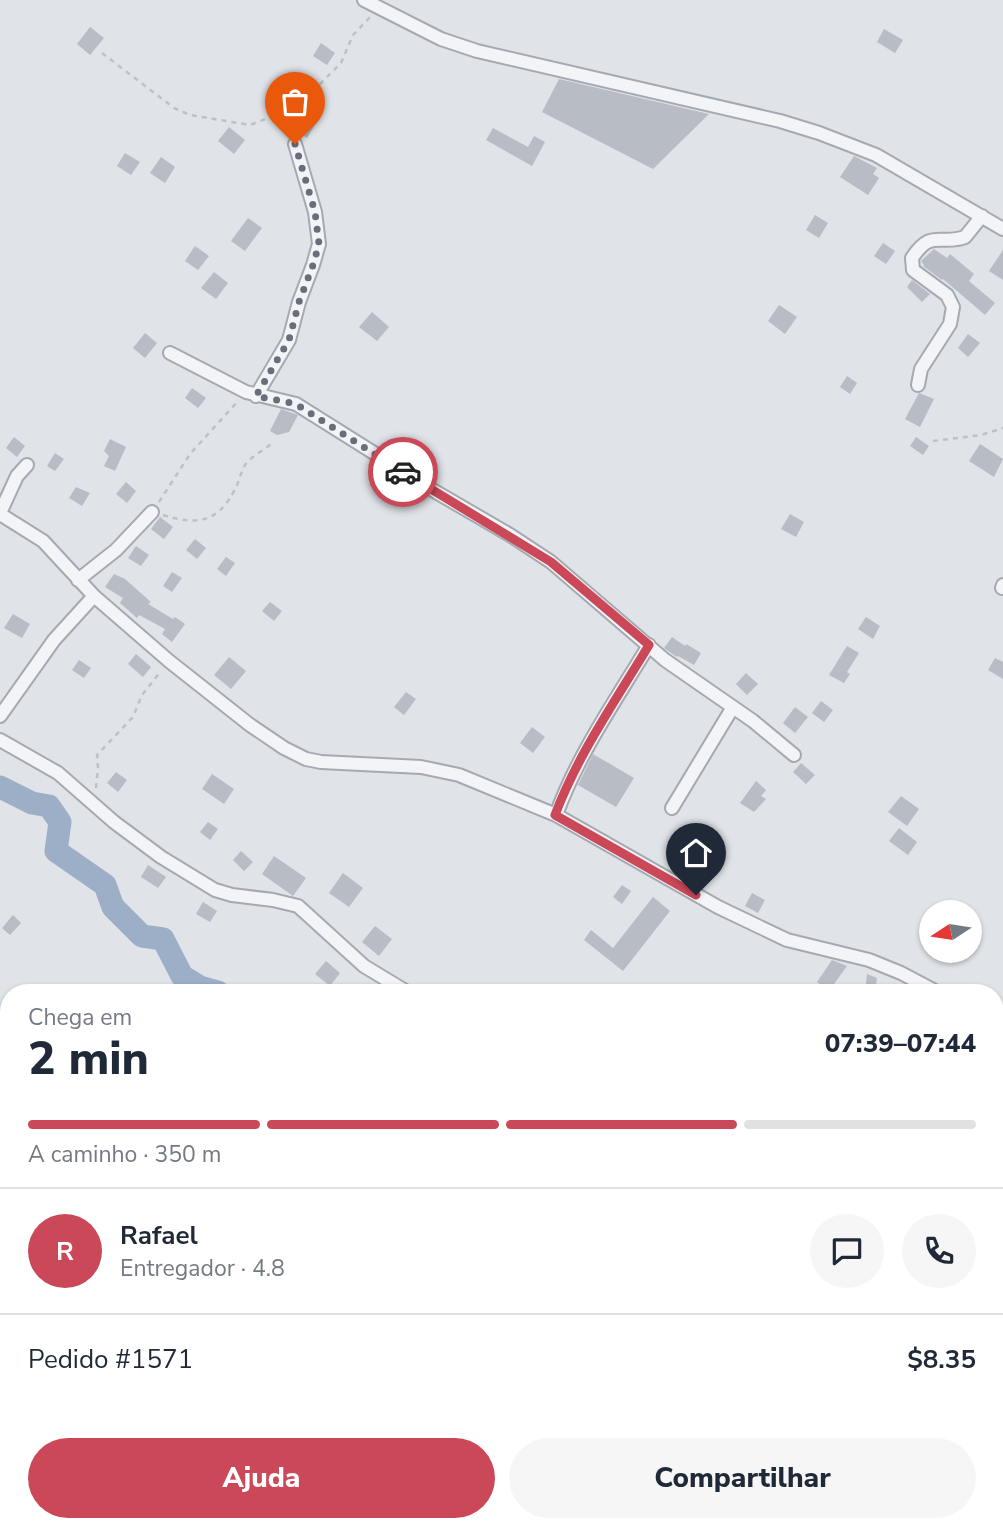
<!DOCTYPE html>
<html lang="pt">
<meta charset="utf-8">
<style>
body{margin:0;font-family:"Nunito Sans",sans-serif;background:#f6f6f7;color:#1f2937;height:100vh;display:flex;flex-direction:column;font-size:26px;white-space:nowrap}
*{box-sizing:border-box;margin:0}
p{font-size:23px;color:#747a83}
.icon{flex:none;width:38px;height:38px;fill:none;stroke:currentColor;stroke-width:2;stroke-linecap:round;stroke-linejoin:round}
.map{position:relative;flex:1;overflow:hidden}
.drawer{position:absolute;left:0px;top:984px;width:1004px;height:548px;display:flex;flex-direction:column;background:#fff;border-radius:28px 28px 0 0;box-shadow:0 2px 5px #0004}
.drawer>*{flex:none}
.needle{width:46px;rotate:258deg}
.controls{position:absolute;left:919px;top:900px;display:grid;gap:14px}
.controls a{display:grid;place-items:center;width:63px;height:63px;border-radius:50%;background:#fff;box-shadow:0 2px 5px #0004;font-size:35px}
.pin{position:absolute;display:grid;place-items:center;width:60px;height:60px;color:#fff;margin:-72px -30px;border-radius:50% 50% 50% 0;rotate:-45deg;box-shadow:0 0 7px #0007}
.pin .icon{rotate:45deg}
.courier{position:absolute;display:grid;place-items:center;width:70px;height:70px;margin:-35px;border:5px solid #ca4858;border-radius:50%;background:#fff;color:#222;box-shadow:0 2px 9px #0007}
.head em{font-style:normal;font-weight:800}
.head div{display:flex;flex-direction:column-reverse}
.head{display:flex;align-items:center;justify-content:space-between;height:119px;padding:0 28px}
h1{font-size:46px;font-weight:800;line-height:52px}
.bar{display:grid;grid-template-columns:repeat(4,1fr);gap:10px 7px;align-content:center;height:84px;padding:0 28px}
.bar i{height:9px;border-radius:5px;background:#e0e1e3}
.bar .active{background:#ca4858}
.bar p{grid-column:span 4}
.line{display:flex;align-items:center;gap:18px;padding:0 28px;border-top:2px solid #e0e1e3}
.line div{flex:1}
.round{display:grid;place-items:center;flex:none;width:74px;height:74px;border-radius:37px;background:#f6f6f7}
.action{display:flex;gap:14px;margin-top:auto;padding:14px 28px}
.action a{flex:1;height:80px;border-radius:42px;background:#ca4858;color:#fff;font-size:28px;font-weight:800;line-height:80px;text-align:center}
.action a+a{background:#f6f6f7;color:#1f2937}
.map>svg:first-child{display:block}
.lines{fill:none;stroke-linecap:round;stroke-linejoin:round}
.river{stroke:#9cafc7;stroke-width:23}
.building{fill:#b7bcc5}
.street-casing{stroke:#a5aab2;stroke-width:16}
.primary-casing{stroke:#9fa7b4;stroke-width:21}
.path{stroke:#bec1c7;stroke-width:2.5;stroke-dasharray:5 5;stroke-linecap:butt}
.street{stroke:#f2f4f7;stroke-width:12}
.primary{stroke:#fff;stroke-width:18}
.done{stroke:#696f7a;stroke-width:7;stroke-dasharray:0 12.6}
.route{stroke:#ca4858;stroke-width:9}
</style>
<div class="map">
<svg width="1003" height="1530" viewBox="0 0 1003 1530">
<rect width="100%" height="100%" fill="#e0e3e8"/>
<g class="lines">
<path class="river" d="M0,787l32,16 17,3 11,16 -4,29 49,34 8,22 29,29 21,3 19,37 18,11 18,5
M996,1469l7,2"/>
</g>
<path class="building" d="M90,27l14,11 -14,17 -13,-11z
M884,29l19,11 -8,13 -18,-11z
M321,43l14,10 -8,12 -14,-9z
M559,79l150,35 -56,55 -111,-57z
M303,110l15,10 -11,18 -15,-10z
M229,127l16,13 -11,14 -16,-13z
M493,128l35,19 6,-11 11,6 -13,24 -46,-26z
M125,153l15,9 -9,13 -14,-9z
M854,156l23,12 -4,6 6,4 -11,17 -28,-18z
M161,157l14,10 -10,16 -15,-10z
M815,215l13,8 -9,15 -13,-8z
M248,218l14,10 -17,23 -14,-10z
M883,243l12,8 -9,13 -12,-8z
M195,246l14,10 -11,14 -13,-9z
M934,249l13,9 3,-4 24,20 -5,7 26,22 -10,12 -42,-36 -1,1 -19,-14 1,-1 -3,-4z
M1003,250v30l-14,-9z
M214,272l14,11 -12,16 -15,-11z
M912,280l18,14 -8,8 -15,-15z
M779,305l18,12 -12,17 -17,-13z
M372,312l17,15 -12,14 -18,-14z
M145,333l12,10 -12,15 -12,-10z
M968,334l12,9 -12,14 -10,-9z
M847,376l10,7 -7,11 -10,-7z
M192,388l14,10 -8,10 -13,-10z
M919,393l15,6 -14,28 -15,-8z
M281,409l17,6 -9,17 -12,3 -7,-4z
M14,437l11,9 -8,11 -11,-9z
M916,437l13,9 -6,9 -13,-9z
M110,439l16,8 -11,24 -11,-5 5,-10 -5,-5z
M980,444l23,15 -9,18 -25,-16z
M55,453l9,6 -9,12 -8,-5z
M126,482l10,9 -9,12 -11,-9z
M76,487l14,6 -8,13 -13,-8z
M790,514l14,8 -8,15 -15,-8z
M160,517l13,10 -9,12 -13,-10z
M195,539l11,9 -9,11 -11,-9z
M136,546l13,9 -8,11 -13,-8z
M226,557l9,6 -9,13 -9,-7z
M172,572l10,6 -10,14 -9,-6z
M114,574l11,5 26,23 -3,2 25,15 2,-2 10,7 -13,18 -10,-8 3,-5 -26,-14 -2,3 -17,-15 3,-5 -18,-11z
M270,602l12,9 -8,10 -12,-10z
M13,614l17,10 -8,14 -18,-10z
M866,617l14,9 -7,13 -15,-10z
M672,637l13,9 1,-2 15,9 -7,12 -16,-9 -1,1 -13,-9z
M847,646l12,7 -12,19 3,2 -6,9 -15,-8z
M136,654l15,13 -8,10 -15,-13z
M229,657l17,14 -15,18 -17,-14z
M995,658l8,4v17l-15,-9z
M79,660l12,8 -7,10 -12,-8z
M746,673l12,11 -11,11 -11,-11z
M406,692l10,7 -12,16 -10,-8z
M821,701l12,9 -9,12 -12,-9z
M795,707l13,10 -13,16 -12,-10z
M532,727l13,10 -12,16 -13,-10z
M593,754l41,24 -18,29 -38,-22z
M801,763l14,12 -9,9 -13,-12z
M116,772l11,8 -9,12 -11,-9z
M212,774l22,15 -10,15 -22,-15z
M756,781l10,9 -5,6 5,3 -12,13 -14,-9z
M901,796l18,13 -12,17 -19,-14z
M208,822l10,7 -8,11 -10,-8z
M899,828l18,14 -9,13 -19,-14z
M683,850l16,13 -11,14 -16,-14z
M241,851l12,11 -9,9 -11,-11z
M274,856l32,22 -13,18 -31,-22z
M148,865l18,12 -8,11 -17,-11z
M343,873l20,15 -14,19 -20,-14z
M622,885l9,6 -9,13 -9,-7z
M752,893l13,7 -7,13 -13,-7z
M653,897l17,14 -47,60 -39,-31 7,-10 22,18z
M203,902l14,9 -7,11 -14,-8z
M13,915l8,8 -11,12 -8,-7z
M375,926l17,13 -13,17 -17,-14z
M832,960l15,6 -18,25 -12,-9z
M326,961l14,12 -10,13 -15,-12z
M867,974l10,4 -2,14h-10z"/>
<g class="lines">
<defs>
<path id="street" d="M364,0l77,39 36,12 303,70 39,12 57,22 127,74
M170,353l76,39 50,12 140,88 74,43 41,27 114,98 88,61 41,34
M918,385l3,-16 29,-45 3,-17 -6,-12 -34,-25 -1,-12c20,-30 28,-12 53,-21l17,-21
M256,396l33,-56 10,-38 14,-37 6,-21 -4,-32 -20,-68
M0,513l17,-37 10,-11
M0,514l43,27 51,55 75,65 81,64 34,23 22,11 15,3 100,5 38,8 97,40 162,92 69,33 82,20 32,13 36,19
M78,580l38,-30 36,-38
M1002,588l1,-3
M0,716l54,-76 40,-44
M0,740l58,33 56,49 47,35 54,33 17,5 41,5 25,6 66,60 43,26
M672,808l61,-101
M556,815c22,-61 60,-115 93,-170
M996,1024l7,4
M996,1151l7,-13
M996,1215l7,3
M235,1522l1,8
M676,1530l6,-8
M769,1530l5,-8"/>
<path id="primary" d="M0,1034l9,6
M734,1522l11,8"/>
</defs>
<use href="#street" class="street-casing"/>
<use href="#primary" class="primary-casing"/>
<path class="path" d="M102,53l72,55 16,7 60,10 18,-7 27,-16 26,-19 20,-20 12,-28 18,-19
M933,441l48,-6 22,-7
M159,502l31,-48 49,-54
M163,515c32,10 54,9 71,-24 5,-8 6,-17 11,-26 5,-8 18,-14 26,-21
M96,788l2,-20 -1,-13 36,-38 9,-22 19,-24"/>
<use href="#street" class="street"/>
<use href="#primary" class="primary"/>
</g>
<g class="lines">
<path class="done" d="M295,144l20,68 4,32 -6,21 -14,37 -10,38 -33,56 40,8 107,68"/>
<path class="route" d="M403,472l148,90 98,83c-33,55 -71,109 -94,170l141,80"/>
</g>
</svg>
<div class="controls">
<a><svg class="needle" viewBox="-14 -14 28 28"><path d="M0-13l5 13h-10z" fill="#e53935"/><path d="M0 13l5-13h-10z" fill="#747a83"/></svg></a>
</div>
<div class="pin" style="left:295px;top:144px;background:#ea580c"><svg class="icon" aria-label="bag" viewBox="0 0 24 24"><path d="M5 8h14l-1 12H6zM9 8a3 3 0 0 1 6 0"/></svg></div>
<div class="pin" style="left:696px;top:895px;background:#1f2937"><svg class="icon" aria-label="home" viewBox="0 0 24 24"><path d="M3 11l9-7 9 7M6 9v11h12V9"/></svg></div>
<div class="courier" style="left:403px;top:472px"><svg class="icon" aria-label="car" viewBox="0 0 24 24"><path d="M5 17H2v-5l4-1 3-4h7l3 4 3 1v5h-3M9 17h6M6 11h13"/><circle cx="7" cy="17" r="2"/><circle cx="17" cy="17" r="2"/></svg></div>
<section class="drawer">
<div class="head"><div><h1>2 min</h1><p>Chega em</p></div><em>07:39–07:44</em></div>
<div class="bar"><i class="active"></i><i class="active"></i><i class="active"></i><i></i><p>A caminho · 350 m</p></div>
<div class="line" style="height:126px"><b class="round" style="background:#ca4858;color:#fff">R</b><div><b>Rafael</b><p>Entregador · 4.8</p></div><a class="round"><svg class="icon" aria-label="chat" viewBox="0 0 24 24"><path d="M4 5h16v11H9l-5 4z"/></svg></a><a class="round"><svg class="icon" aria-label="phone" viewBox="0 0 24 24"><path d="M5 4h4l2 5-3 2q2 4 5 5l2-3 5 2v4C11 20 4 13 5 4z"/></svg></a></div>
<div class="line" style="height:91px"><div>Pedido #1571</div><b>$8.35</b></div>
<div class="action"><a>Ajuda</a><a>Compartilhar</a></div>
</section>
</div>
